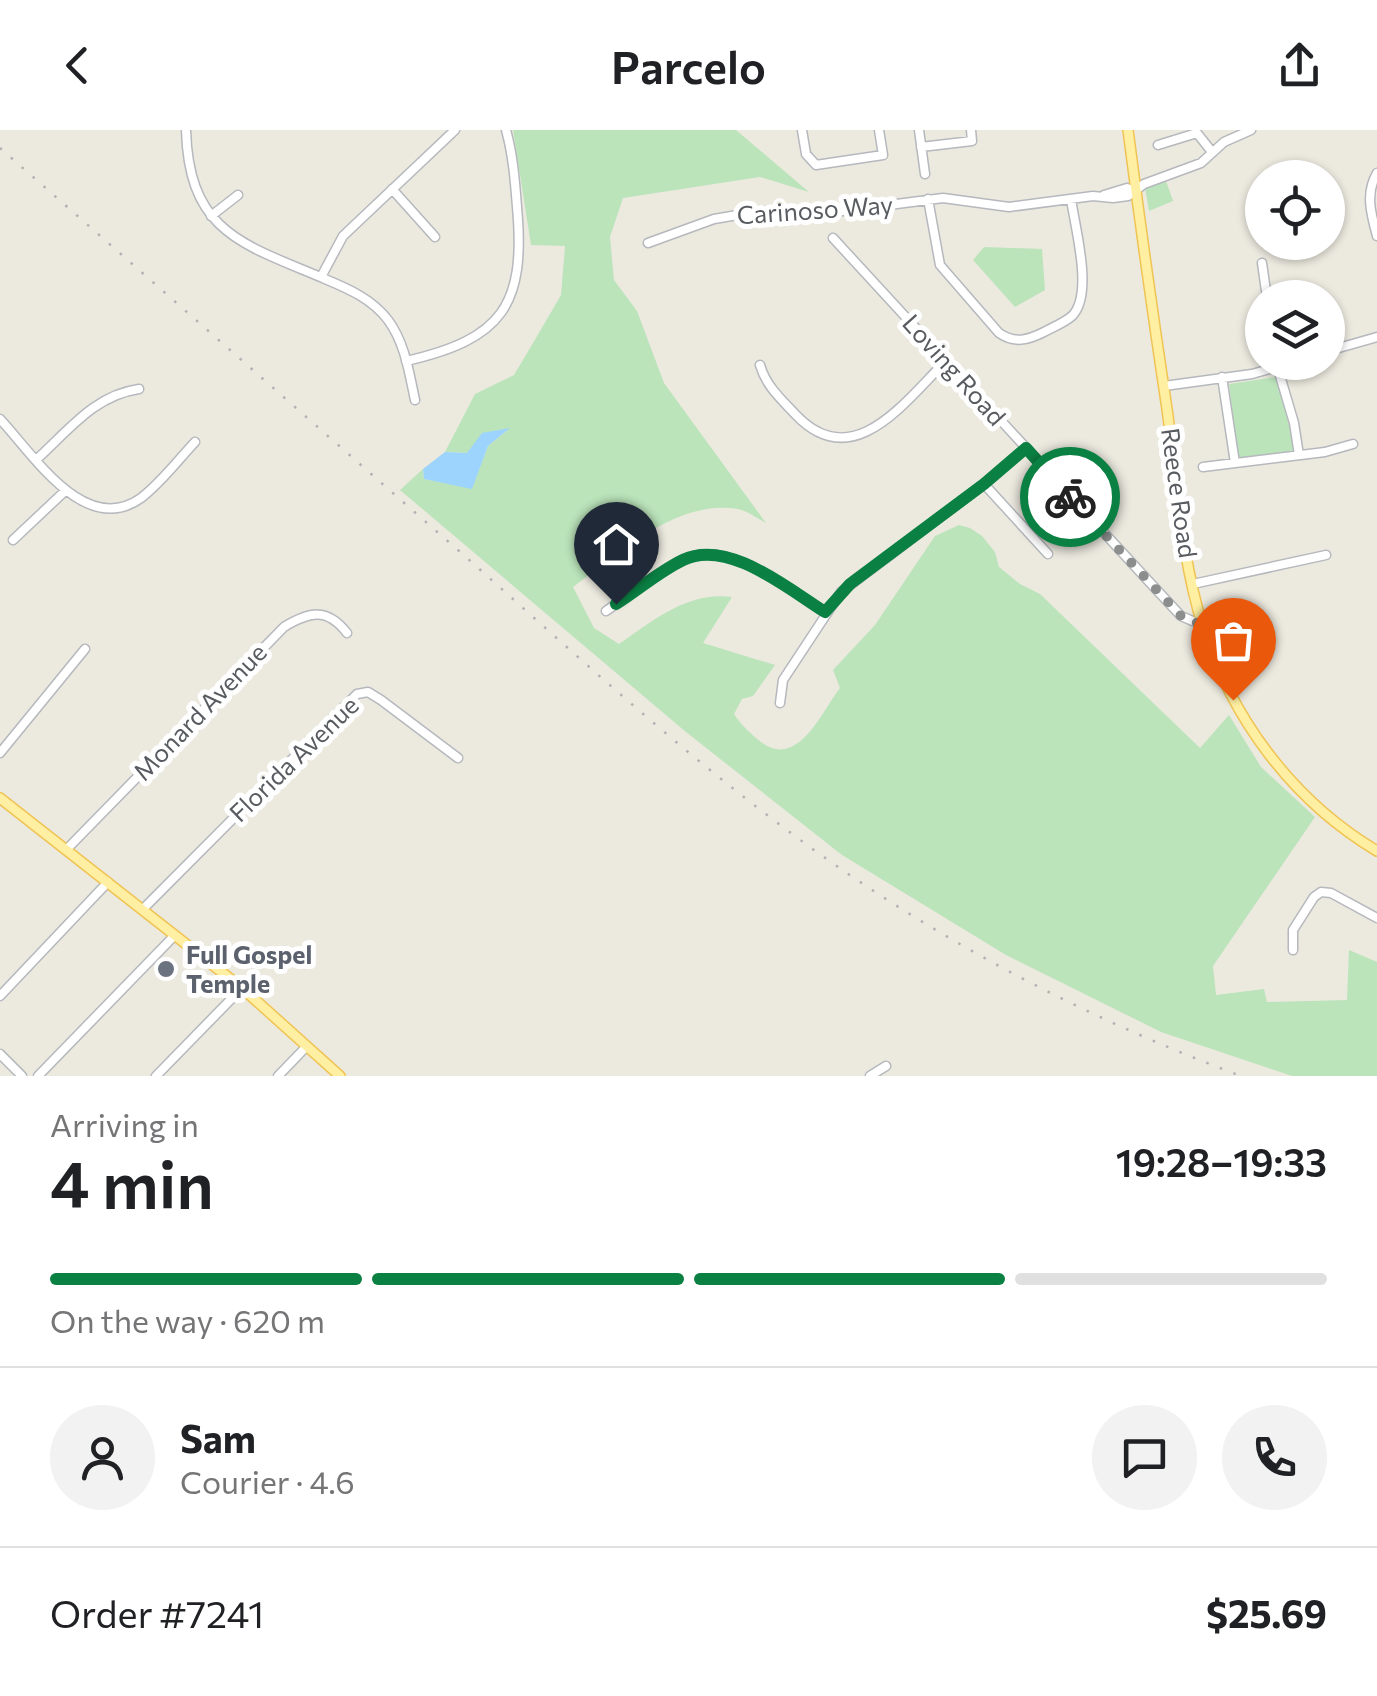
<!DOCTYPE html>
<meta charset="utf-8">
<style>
body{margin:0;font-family:Commissioner,sans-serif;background:#f2f2f2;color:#202124;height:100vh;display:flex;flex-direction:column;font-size:38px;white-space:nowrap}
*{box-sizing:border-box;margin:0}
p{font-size:32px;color:#757577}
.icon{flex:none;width:55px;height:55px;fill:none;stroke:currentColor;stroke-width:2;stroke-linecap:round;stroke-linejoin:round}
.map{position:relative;height:946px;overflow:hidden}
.panel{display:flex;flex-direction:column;background:#fff;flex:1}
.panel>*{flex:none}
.tools{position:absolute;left:1245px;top:30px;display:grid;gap:20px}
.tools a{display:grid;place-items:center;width:100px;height:100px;border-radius:50%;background:#fff;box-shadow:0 2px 8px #0004;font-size:50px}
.pin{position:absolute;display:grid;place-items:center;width:85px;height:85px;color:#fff;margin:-102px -42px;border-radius:50% 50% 50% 0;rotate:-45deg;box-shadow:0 0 10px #0007}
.pin .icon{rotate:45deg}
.courier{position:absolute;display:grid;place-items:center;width:100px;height:100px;margin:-50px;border:8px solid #0b8043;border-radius:50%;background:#fff;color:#222;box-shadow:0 2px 12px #0007}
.headline em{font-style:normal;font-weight:600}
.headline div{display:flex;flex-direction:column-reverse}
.headline{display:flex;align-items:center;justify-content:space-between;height:170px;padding:0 50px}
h1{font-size:65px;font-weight:600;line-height:75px}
.bar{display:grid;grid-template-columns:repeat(4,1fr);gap:15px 10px;align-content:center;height:120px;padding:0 50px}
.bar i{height:12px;border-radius:8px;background:#e0e0e0}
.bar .current{background:#0b8043}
.bar p{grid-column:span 4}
.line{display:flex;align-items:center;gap:25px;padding:0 50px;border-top:2px solid #e0e0e0}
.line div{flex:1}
.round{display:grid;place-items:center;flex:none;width:105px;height:105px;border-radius:52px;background:#f2f2f2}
header{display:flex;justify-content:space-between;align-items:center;height:130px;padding:0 50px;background:#fff;font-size:45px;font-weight:600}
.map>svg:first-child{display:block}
.green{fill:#bbe4bb}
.water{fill:#9dd4fe}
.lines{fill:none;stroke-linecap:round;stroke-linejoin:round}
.minor-casing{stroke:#b5b8bd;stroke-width:11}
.major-casing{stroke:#f0c454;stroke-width:12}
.minor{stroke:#fff;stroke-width:8}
.major{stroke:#feefa2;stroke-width:9}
.rail{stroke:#b1b2b2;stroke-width:2.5;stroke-dasharray:2.5 12;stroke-linecap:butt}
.done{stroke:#8c8d8d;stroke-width:10;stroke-dasharray:0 18}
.route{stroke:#0b8043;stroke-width:12}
.worship-dot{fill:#6b7280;stroke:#fff;stroke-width:4}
.labels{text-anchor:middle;stroke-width:10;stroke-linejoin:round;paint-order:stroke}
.street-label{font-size:25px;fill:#585c61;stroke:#fff}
.worship-label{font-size:25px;font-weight:bold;fill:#5b616d;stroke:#fff;text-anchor:start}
</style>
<header><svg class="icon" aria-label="back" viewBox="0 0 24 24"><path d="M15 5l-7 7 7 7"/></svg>Parcelo<svg class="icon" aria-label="share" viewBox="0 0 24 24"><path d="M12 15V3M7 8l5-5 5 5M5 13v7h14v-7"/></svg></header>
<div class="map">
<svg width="1377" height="946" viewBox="0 0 1377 946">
<rect width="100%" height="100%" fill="#ece9df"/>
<path class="green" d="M513,0h223l73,62 -49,-15 -137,21 -13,39 4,43 23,31 27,72 102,140c-9,-5 -19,-12 -28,-14 -63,-10 -119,45 -165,78l21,41 25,16c35,-24 69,-53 113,-47l-29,46 72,22 -22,31 -11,3 -8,15c7,11 17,20 27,28 37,28 61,-31 79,-54l-7,-18 42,-45 60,-89 24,-11 11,3 12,8 13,16 4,15 21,17 20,10 160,154 29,-33 32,52 54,50 -102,149 3,29 48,-6 3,13 80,-2 2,-50 28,12v114h-85l-131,-44 -155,-77 -164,-100 -156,-123 -286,-242 23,-21 1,10 48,9 16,-42 20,-16 -41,23 -22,-1 30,-58 39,-19 22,-37 25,-43 4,-49 -34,-1z
M1166,51l7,20 -24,10 -4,-23z
M984,117l58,2 3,41 -30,17 -42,-47z
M1276,247l20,75 -58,7 -9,-75z"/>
<path class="water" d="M510,298l-22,18 -16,43 -48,-10 -1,-10 22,-17 22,1 15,-20z"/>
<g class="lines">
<defs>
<path id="minor" d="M186,0c3,103 57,114 139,149 24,10 47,20 63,41 17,23 21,52 27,80
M802,0l4,24 10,11 67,-10 -4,-25
M919,0l6,44
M1158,15l39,-12 15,19
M921,17l51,-6 -1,-11
M1377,43c-12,20 -6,41 0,63
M392,59l43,48
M1104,65l23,-7 9,3
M928,69l12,66 59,68c16,11 29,7 45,-1 9,-5 20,-9 28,-16 22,-22 3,-88 -1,-117
M211,86l27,-21
M833,108l321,349 27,29 21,9
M648,113l66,-24 47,-8 66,2 116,-15 66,9 84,-11 20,2 15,-2 16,-12 57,-21 23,-21 27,-12
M1262,133l5,35
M321,147l22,-41 112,-106
M1312,168l2,-1
M1328,221l49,-14
M406,231c96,-22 120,-55 111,-154 -2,-26 -4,-52 -11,-77
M1276,232l18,61 5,32
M760,235c6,21 21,34 35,49 58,62 110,-13 151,-53
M1222,247l13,86
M1164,256l88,-12 42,-12
M0,289c33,35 85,119 141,79 20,-15 37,-38 54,-56
M37,329c32,-29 58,-64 102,-70
M1203,337l122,-15 28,-8
M984,354l64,70
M13,410l52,-49
M1193,454l133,-29
M606,481c25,-17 51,-39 78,-52 45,-20 104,30 141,53
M780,573l3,-23 58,-88 143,-108 42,-36
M0,623l85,-104
M66,720l218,-223c25,-15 43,-20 63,6
M143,779l214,-215 11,-2 13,8 77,58
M1293,820v-20l21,-33 7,-5 10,1 46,25
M0,866l108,-114
M0,924l22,22
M38,946l137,-141
M156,946l86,-88
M278,946l29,-30
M870,946l16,-10"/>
<path id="major" d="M1128,0c12,93 25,186 39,279 10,72 14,149 36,218 29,92 90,174 174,224
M0,668l242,190 98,88"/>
</defs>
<use href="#minor" class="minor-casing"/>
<use href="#major" class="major-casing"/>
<use href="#minor" class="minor"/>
<use href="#major" class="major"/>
<path class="rail" d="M0,18c153,134 306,269 459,403 104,92 206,187 316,270 141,108 300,193 466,255"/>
</g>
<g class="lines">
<path class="done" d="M1070,367l111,119 21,9 31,75"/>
<path class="route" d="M616,474c22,-14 44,-33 67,-44 45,-22 105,29 142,52l25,-28 134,-100 42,-36 44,49"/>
</g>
<circle class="worship-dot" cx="166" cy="839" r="10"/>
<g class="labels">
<g class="street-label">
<text transform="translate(815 80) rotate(-4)" y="9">Carinoso Way</text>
<text transform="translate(954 240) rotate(48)" y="9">Loving Road</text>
<text transform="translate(1179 363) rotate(82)" y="9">Reece Road</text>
<text transform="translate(200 582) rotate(-46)" y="9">Monard Avenue</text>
<text transform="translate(294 629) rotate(-44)" y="9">Florida Avenue</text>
</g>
<g class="worship-label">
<text x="186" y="834">Full Gospel<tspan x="186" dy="29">Temple</tspan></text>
</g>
</g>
</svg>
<div class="tools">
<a><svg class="icon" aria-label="locate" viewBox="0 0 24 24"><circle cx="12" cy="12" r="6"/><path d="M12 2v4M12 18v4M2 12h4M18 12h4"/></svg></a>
<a><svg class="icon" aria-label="layers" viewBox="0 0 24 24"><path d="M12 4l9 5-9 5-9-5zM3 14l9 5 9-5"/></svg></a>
</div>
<div class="pin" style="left:1233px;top:570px;background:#ea580c"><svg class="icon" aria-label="bag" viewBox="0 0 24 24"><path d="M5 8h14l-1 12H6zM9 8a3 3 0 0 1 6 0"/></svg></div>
<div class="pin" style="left:616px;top:474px;background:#1f2937"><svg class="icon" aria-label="home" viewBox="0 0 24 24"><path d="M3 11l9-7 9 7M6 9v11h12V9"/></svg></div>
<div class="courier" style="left:1070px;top:367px"><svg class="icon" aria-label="bike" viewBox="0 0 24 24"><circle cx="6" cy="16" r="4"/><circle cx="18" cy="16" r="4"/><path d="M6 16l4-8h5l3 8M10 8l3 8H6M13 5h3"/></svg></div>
</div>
<section class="panel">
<div class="headline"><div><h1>4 min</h1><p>Arriving in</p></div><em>19:28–19:33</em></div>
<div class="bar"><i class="current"></i><i class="current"></i><i class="current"></i><i></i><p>On the way · 620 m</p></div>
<div class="line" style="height:180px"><a class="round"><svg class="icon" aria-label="person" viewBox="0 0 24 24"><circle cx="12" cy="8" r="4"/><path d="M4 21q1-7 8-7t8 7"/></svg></a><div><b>Sam</b><p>Courier · 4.6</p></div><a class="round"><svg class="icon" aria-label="chat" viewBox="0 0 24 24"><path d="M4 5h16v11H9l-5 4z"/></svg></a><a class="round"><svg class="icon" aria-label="phone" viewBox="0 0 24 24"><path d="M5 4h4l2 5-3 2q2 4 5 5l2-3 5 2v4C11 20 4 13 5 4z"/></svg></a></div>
<div class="line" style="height:130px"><div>Order #7241</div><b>$25.69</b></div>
</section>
